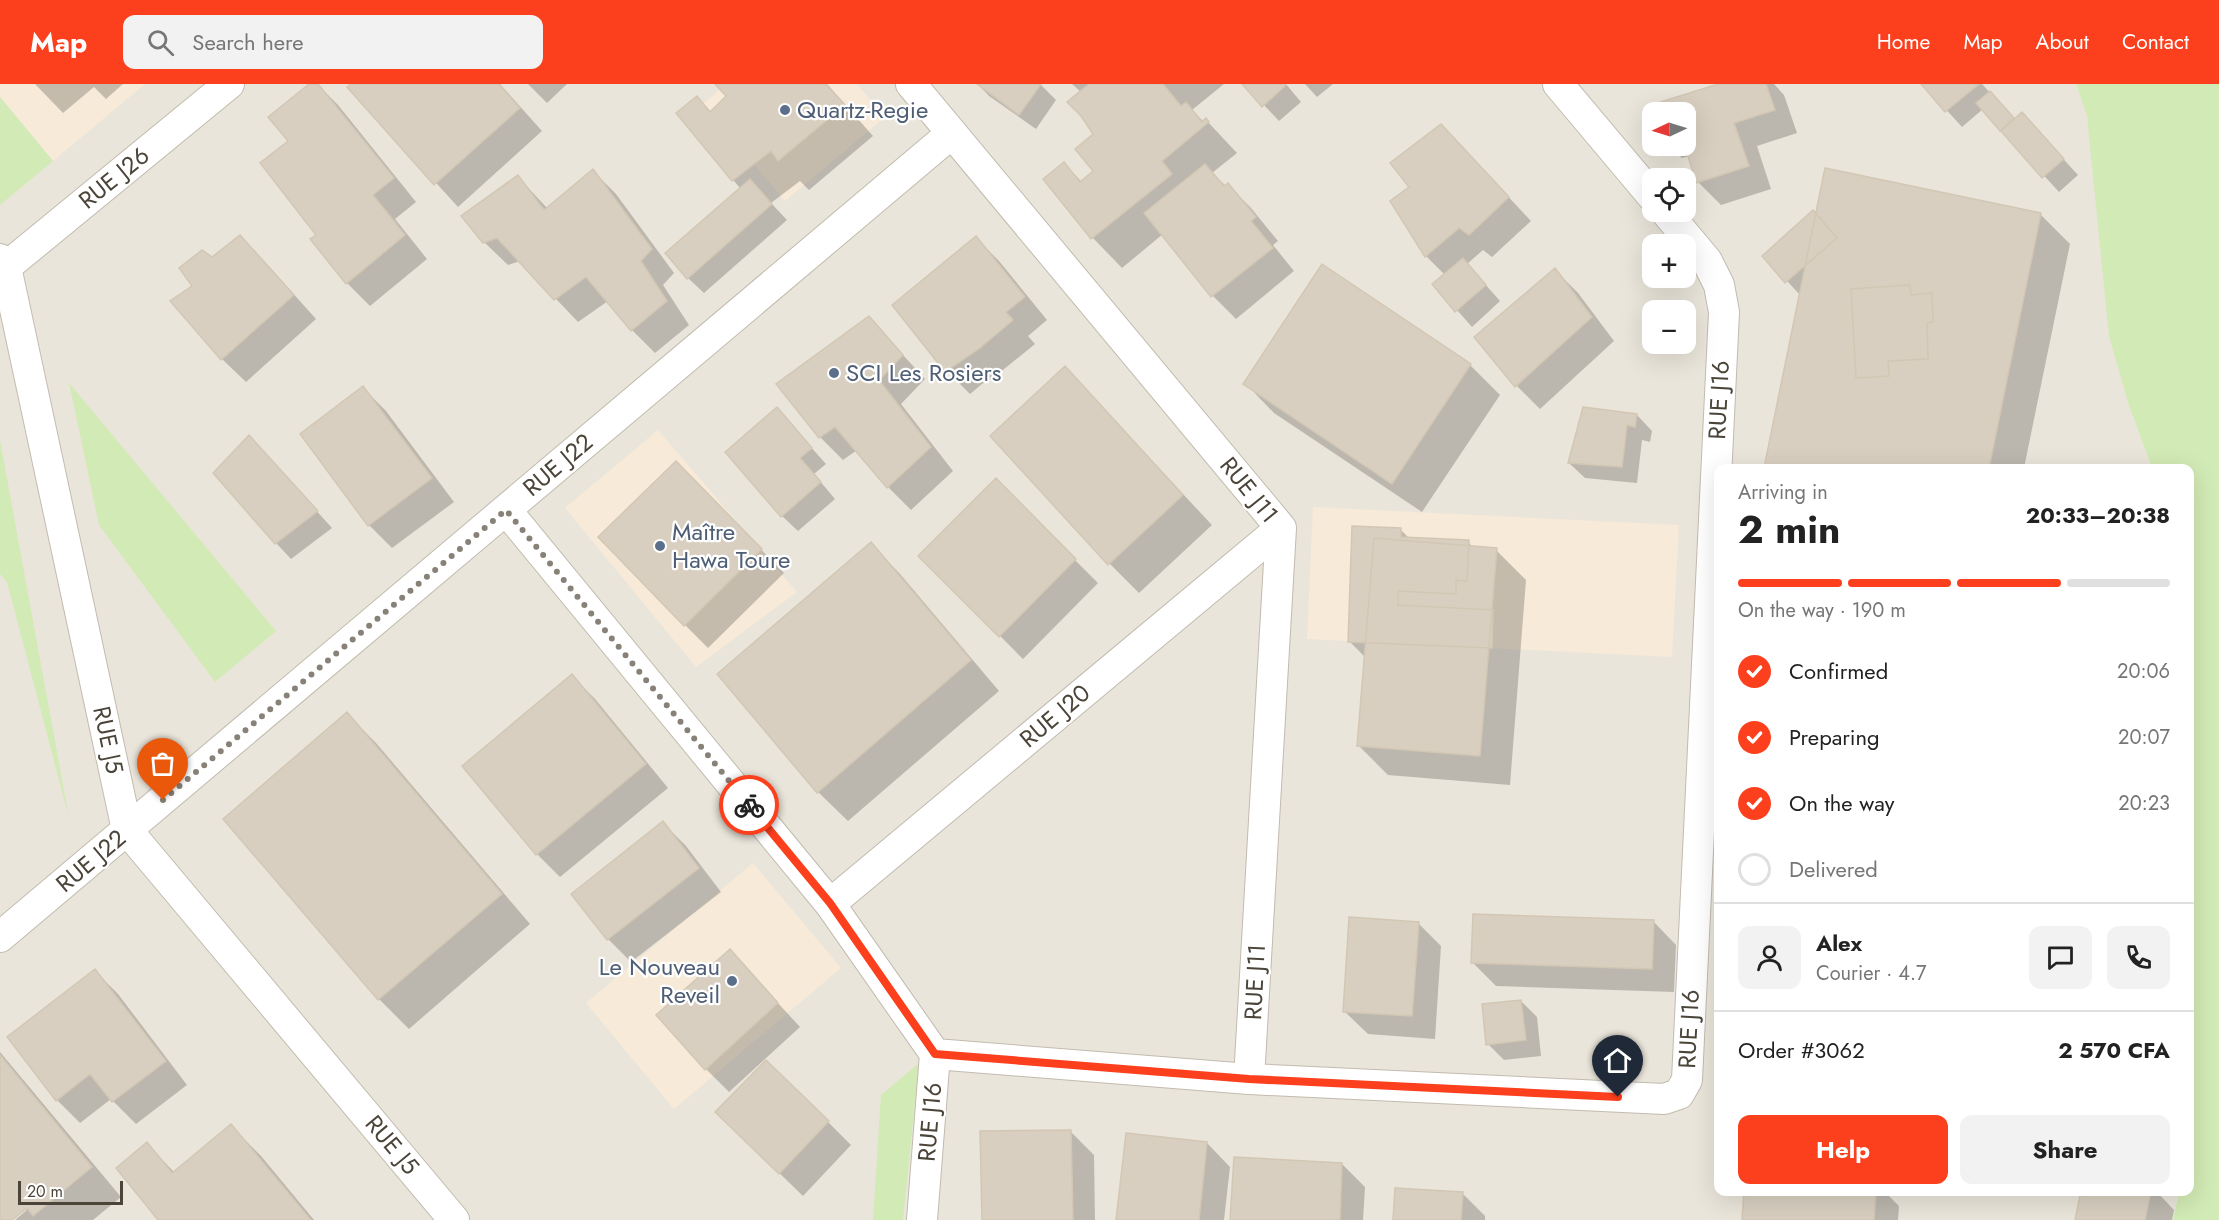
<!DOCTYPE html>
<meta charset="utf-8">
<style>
body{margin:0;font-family:Jost,sans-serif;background:#f2f2f2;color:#222;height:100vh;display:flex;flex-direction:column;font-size:22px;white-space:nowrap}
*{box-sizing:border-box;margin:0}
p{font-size:20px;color:#767676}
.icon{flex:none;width:33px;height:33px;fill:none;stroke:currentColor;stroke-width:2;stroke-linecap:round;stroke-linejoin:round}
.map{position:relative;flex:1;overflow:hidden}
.sheet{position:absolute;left:1714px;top:380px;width:480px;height:732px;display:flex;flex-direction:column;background:#fff;border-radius:12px;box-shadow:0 6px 24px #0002}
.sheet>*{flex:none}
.needle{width:39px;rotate:266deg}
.fabs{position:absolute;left:1642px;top:18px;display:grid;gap:12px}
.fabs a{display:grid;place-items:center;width:54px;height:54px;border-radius:12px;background:#fff;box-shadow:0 6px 24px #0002;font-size:30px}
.scale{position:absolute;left:18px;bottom:15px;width:105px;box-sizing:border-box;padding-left:6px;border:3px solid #4b4439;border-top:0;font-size:16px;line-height:21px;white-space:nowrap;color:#4b4439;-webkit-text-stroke:4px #fff;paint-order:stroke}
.pin{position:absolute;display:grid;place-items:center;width:51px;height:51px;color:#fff;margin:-62px -26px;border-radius:50% 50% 50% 0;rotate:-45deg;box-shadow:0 0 6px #0007}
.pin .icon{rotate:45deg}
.courier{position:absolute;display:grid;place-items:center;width:60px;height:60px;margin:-30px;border:4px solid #fc3f1d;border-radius:50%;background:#fff;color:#222;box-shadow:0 2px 8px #0007}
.overview em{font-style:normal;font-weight:700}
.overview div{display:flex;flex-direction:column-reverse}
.overview{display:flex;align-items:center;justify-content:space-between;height:102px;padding:0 24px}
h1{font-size:39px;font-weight:700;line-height:45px}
.bar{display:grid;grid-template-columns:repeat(4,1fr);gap:9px 6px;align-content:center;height:72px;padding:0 24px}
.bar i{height:8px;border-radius:4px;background:#e0e0e0}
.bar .current{background:#fc3f1d}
.bar p{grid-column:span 4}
.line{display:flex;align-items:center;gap:15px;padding:0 24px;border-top:2px solid #e0e0e0}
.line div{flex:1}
.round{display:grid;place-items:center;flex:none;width:63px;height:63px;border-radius:12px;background:#f2f2f2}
ol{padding:0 24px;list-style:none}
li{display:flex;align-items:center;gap:18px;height:66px}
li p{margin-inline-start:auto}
li .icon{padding:6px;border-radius:50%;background:#fc3f1d;color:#fff;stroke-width:4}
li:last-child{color:#767676}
li i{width:33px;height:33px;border:3px solid #e0e0e0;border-radius:50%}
.primary-button{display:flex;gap:12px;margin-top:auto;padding:12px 24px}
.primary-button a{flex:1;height:69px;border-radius:12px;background:#fc3f1d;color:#fff;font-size:24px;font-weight:700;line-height:69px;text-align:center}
.primary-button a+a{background:#f2f2f2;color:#222}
header{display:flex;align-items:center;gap:36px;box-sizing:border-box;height:84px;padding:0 30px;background:#fc3f1d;color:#fff}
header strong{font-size:28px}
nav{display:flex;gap:33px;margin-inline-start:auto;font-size:21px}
.search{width:420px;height:54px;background:#f2f2f2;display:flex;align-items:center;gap:15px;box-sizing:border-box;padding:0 21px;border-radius:12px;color:#767676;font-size:22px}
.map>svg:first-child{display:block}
.residential{fill:#eae5da;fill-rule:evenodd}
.commercial{fill:#f7ead8}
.green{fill:#d2eab5}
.shadow{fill:#0003}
.building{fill:#d8cfc1;stroke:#d3c7b4;stroke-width:1.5}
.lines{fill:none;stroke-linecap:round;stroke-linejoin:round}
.minor-casing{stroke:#c2bbae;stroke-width:32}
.minor{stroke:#fff;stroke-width:30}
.done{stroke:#878178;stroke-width:6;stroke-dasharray:0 10.8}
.route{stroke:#fc3f1d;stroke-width:8}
.service-dot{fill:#5c6f8a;stroke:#fff;stroke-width:2}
.labels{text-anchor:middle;stroke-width:4.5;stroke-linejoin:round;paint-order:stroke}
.service-label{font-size:24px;fill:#4e5e75;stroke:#fff;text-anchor:start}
.street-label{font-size:24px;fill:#4b4439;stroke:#fff}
</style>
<header>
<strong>Map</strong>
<div class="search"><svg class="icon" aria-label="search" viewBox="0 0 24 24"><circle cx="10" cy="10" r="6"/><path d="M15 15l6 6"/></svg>Search here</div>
<nav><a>Home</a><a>Map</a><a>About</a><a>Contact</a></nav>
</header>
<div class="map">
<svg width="2219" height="1136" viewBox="0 0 2219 1136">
<rect width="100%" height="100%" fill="#f6f3ec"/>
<path class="residential" d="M0,0h2076l11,31 42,291 23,62h-433v723h460l-6,29h-2173zM1653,28h33v34h-33zM1653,94h33v34h-33zM1653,160h33v34h-33zM1653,226h33v34h-33z"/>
<path class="commercial" d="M0,0h145l-92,77 -53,-64z
M726,0h131l28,33 -100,84 -82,-97z
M658,346l139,162 -101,75 -131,-159z
M1313,423l366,18 -7,132 -365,-18z
M753,779l88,105 -167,141 -88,-106z"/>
<path class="green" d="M2076,0h143v1136h-46l6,-29h11v-723h-38l-23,-62 -20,-70 -22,-220z
M0,13l53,64 -53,44z
M69,299l207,248 -61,51 -116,-157z
M0,356l69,378 -62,-236 -7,-8z
M919,979l-16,157h-30l8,-125z"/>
<path class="shadow" d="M35,0h88l-17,15 -12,-12 -31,26z
M312,0h5l21,21 78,97 -21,17 32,40 -57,47 -23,-23 -57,-141z
M353,0h147l42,47 -84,76 -109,-120z
M528,0h39l-20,19z
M717,0h110l46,52 -64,54 -9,-9 -29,22 16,17 -83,73 -16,-15 53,-89 -8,-9 -36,-82 14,14 17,-16z
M978,0h62l16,16 -20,29 -47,-33z
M1072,0h152l-32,26 12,12 2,-2 31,33 -25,20 14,13 2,-1 23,23 27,33 -5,4 21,26 -58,48 -23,-23 -50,-62 -41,34 -29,-30 -48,-59 19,-15 18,18 13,-10v-38l-14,-42z
M1244,0h42l15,18 -22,19z
M1305,0h28l-16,13z
M1723,0h51l10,11 13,38 -40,13 14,43 -50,16 -23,-23 -8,-26 -8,2 -13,-12h17v-34h-33v4l-3,-9z
M1923,0h59l33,36 7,-6 56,61 -19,17 -76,-83 -21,18z
M1464,65l67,72 -39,36 -9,-7 -16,14 33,37 -28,26 -38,-43 11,-9 -19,-19z
M593,87l23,23 58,79 -11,12 26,40 -34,28 -23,-23 -24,-29 -30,21 -58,-61 -12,4 -24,-23 34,-65 30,32z
M2041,131l29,29 -46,224h-258l35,-172 -37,-40 53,-40z
M976,154l23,23 48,59 -19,16 7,8 -42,34 -11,6 -12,10 -23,-23 -53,-65z
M212,175l51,1 53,59 -70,63 -24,-23 -49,-58 21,-14z
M1555,186l23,23 36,48 -74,68 -23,-23 -40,-49z
M869,234l56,61 -24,25 52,67 -42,39 -23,-23 -31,-37 -14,10 -23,-23z
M1470,281l30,30 -78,117 -148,-99 -29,-30z
M1065,284l147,157 -73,68 -30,-30z
M363,304l23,23 68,91 -62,46 -23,-23z
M777,325l49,55 -12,10 21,25 -37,32 -16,-15z
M1637,331l15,16 -2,11 -8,-2 -5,43 -52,-5 -16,-15z
M250,353l82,91 -41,31 -15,-16z
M996,397l102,102 -75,76 -102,-103z
M699,402l85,87 -76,75 -23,-23z
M1400,445l10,10 58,3 6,6 22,2 30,30 -16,205 -122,-10 -29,-29 7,-88 -17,-17z
M871,460l29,30 99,117 -151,130 -30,-29z
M572,592l23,23 73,89 -108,89 -23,-23z
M347,630l29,29 154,181 -121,105 -30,-30 -154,-180z
M663,739l23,23 35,46 -90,70 -23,-23 -35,-45z
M1653,837l23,24 -2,47 -178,-6 -23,-23z
M1418,839l23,23 -6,93 -67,-5 -24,-23z
M730,867l70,76 -71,65 -23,-23z
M95,887l23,23 69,91 -51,39 -25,-25 -31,24 -23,-23z
M1521,917l16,16 4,39 -37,4 -16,-16z
M0,968l121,145 -28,23h-78l19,-16 -2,-2 -22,18h-10z
M828,1038l23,23 -48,51 -63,-61z
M231,1042l30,30 53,64h-154l-13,-76 28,29z
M1070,1047l24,24 1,65h-112z
M1207,1059l23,24 -6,53h-107z
M1342,1080l23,23 -2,33h-131z
M1745,1107h139l15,15 -1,14h-155z
M2083,1107h73l18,19 -2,10h-95z
M1462,1109l23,23v4h-90z"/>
<path class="building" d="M309,0h9l76,94 -21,17 32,40 -59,49 -36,-45 6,-4 -56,-72 28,-22 -20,-24z
M351,0h148l21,24 -86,77 -87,-98z
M715,0h111l19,21 -67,56 -7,-10 -39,30 -56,-68 21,-17 13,16 16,-16z
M977,0h64l-22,31z
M1089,0h74l18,22 5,-4 16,20 4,-4 3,4 -47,39 10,13 -81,65 -48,-60 21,-17 16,20 13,-11 -18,-22 18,-15 -12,-18 -14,-14z
M1242,0h43l1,1 -24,22z
M1718,0h48l9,26 -41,13 15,43 -53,17 -11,-37 1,-34h-33v9l-5,-15z
M1921,0h58l-34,28z
M1990,7l24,27 -14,13 -24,-28z
M2022,28l42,47 -22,19 -41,-47z
M1441,40l68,73 -40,38 -10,-7 -34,29 -35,-56 19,-14 -19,-24z
M1205,80l19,22 4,-3 28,34 -5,4 22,27 -62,49 -67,-84z
M1825,84l216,45 -52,255h-225z
M593,85l59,80 -11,12 26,40 -36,30 -45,-54 -32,23 -57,-62 -14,5 -22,-27 57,-41 26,35z
M750,95l22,25 -85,75 -22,-26z
M1813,126l24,28 -52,45 -23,-27z
M240,151l54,60 -73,65 -51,-59 22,-15 -13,-18 23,-18 10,7z
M976,152l49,61 -19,15 7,8 -33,28 -35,24 -53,-67z
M1463,174l23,27 -31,27 -23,-28z
M1322,180l149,100 -79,120 -149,-100z
M1555,184l37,49 -77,70 -41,-50z
M1910,201l1,10 21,-2 1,29 -6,1 1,36 -40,2 1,15 -33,2 -5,-89z
M869,232l34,39 -24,25 52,67 -44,41 -52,-61 -16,11 -43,-54z
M1065,282l118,129 -75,70 -118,-129z
M363,302l69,92 -64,48 -68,-92z
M777,323l35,41 -12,10 21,24 -40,35 -56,-65z
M1583,323l54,7 -2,13 -8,-2 -5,42 -54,-4z
M249,351l69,76 -43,33 -62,-71z
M676,377l86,88 -78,77 -86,-89z
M996,394l80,81 -77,78 -81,-81z
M1352,442l49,2v9l68,3 -2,41 -11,-1v14l-58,-3v14l95,5 -1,38 -144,-6z
M1374,454l123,10 -17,208 -123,-10z
M871,458l100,118 -154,133 -100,-119z
M572,590l74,90 -110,91 -74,-89z
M347,628l155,182 -124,106 -155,-181z
M663,737l36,47 -92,72 -36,-46z
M1473,830l181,6 -2,49 -181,-6z
M1349,833l70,5 -7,94 -69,-4z
M730,865l48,54 -73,67 -49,-55z
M95,885l71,92 -54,41 -22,-28 -34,27 -49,-64z
M1521,916l5,40 -40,5 -4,-41z
M0,971l92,112 -59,49 -6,-8 -15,12h-12z
M766,976l63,61 -50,53 -64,-62z
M231,1040l80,96h-153l-42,-52 31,-26 25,31z
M1071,1046l2,90h-91l-2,-89z
M1126,1049l81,9 -8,78h-83z
M1234,1073l108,6 -2,57h-110z
M1395,1104l68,4 -2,28h-68z
M1744,1107h132l-2,29h-132z
M2081,1107h70l-6,29h-70z"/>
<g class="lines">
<defs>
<path id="minor" d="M911,0l370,444 -32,551
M1558,0l95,113
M0,175l6,8 121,563 327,390
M0,188l229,-188
M506,426l324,394 105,150
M830,820l451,-376
M0,853l952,-804
M935,970l314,25 415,20 15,-5 8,-14 37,-768 -5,-27 -12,-24 -41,-49
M922,1136l13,-166"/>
</defs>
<use href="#minor" class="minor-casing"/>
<use href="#minor" class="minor"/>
</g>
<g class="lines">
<path class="done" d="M163,716l343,-290 243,295"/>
<path class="route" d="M749,721l81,98 105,151 314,25 369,18"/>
</g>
<g class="service-dot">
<circle cx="785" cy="26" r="6"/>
<circle cx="834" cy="289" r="6"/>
<circle cx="660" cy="462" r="6"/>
<circle cx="732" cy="897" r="6"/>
</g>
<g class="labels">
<g class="service-label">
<text x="797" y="34">Quartz-Regie</text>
<text x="846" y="297">SCI Les Rosiers</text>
<text x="672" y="456">Maître<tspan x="672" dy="28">Hawa Toure</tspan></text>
<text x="720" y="891" text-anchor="end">Le Nouveau<tspan x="720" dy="28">Reveil</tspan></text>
</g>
<g class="street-label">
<text transform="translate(114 94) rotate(-39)" y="8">RUE J26</text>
<text transform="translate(1719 316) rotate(-87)" y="8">RUE J16</text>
<text transform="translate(558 381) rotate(-40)" y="8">RUE J22</text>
<text transform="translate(1249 406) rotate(51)" y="8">RUE J11</text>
<text transform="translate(1055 632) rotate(-40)" y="8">RUE J20</text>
<text transform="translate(108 656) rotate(78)" y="8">RUE J5</text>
<text transform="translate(91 777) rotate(-40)" y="8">RUE J22</text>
<text transform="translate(1255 898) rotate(-87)" y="8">RUE J11</text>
<text transform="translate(1689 945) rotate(-87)" y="8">RUE J16</text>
<text transform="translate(930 1038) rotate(-85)" y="8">RUE J16</text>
<text transform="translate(392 1061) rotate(50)" y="8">RUE J5</text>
</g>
</g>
</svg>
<div class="fabs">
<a><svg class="needle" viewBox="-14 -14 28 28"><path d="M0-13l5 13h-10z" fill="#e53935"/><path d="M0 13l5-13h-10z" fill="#767676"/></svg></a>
<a><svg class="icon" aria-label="locate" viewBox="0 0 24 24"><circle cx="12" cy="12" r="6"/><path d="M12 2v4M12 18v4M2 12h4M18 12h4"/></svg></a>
<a>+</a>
<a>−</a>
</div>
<div class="scale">20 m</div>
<div class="pin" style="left:163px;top:716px;background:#ea580c"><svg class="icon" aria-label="bag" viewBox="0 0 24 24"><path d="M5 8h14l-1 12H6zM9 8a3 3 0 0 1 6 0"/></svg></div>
<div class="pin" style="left:1618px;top:1013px;background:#1f2937"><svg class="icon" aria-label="home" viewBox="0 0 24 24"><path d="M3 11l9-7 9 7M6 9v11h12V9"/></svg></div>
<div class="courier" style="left:749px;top:721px"><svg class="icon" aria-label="bike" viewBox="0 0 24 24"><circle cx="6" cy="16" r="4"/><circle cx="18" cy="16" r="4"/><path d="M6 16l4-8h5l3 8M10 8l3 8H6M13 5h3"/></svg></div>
<section class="sheet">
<div class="overview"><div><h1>2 min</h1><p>Arriving in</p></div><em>20:33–20:38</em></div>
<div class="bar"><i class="current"></i><i class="current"></i><i class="current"></i><i></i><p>On the way · 190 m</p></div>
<ol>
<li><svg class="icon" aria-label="check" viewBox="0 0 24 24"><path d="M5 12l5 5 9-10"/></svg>Confirmed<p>20:06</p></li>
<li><svg class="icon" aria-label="check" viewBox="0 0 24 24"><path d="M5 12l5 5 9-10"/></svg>Preparing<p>20:07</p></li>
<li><svg class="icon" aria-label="check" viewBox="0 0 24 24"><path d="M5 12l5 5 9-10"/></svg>On the way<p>20:23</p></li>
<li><i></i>Delivered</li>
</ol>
<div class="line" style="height:108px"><a class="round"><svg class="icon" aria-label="person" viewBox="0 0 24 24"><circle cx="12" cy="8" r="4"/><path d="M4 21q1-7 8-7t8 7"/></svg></a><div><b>Alex</b><p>Courier · 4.7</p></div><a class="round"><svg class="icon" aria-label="chat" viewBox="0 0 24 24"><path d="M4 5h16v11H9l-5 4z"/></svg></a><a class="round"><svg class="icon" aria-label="phone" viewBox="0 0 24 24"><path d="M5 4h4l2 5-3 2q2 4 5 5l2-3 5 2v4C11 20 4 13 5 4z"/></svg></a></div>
<div class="line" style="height:78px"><div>Order #3062</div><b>2 570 CFA</b></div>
<div class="primary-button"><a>Help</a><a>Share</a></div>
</section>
</div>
